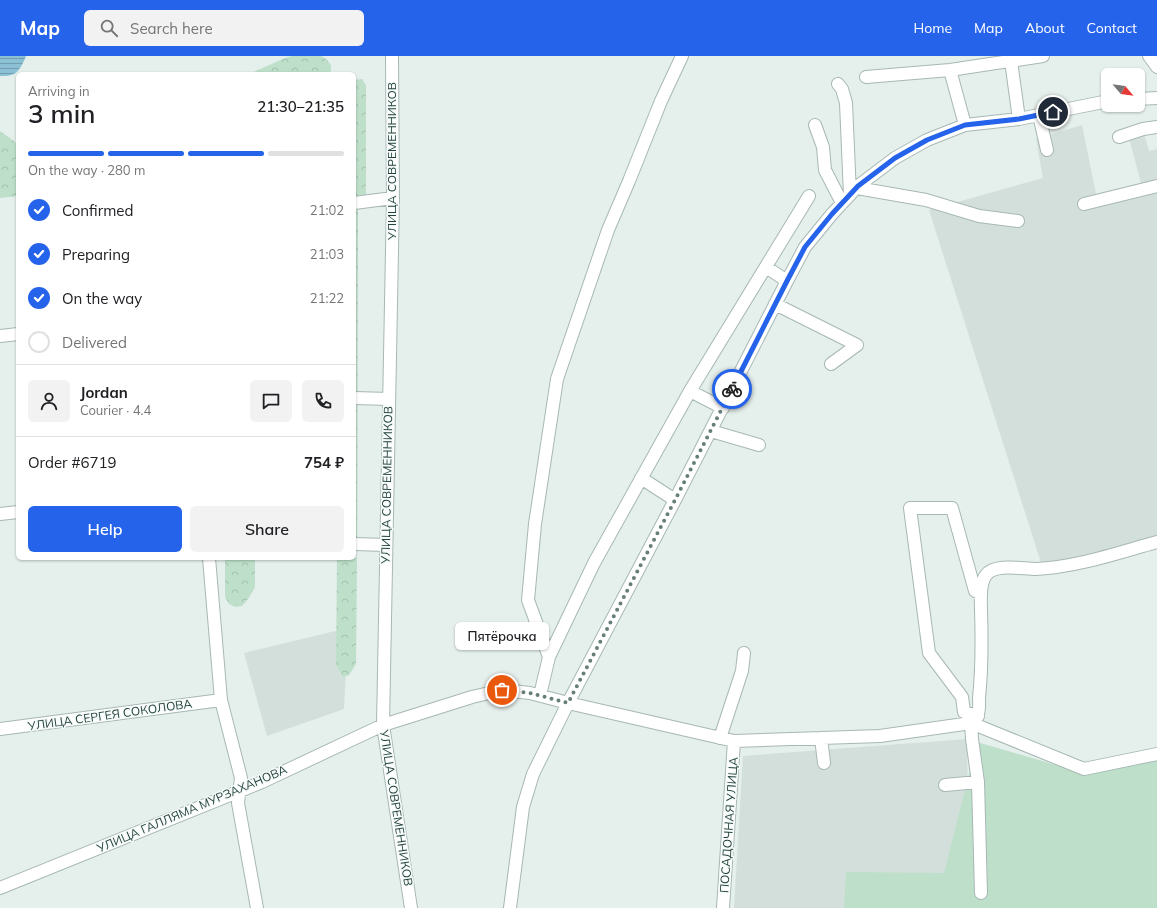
<!DOCTYPE html>
<meta charset="utf-8">
<style>
body{margin:0;font-family:Mulish,sans-serif;background:#f2f2f2;color:#202124;height:100vh;display:flex;flex-direction:column;font-size:15px;white-space:nowrap}
*{box-sizing:border-box;margin:0}
p{font-size:13px;color:#757577}
.icon{flex:none;width:22px;height:22px;fill:none;stroke:currentColor;stroke-width:2;stroke-linecap:round;stroke-linejoin:round}
.map{position:relative;flex:1;overflow:hidden}
.side{position:absolute;left:16px;top:16px;width:340px;height:488px;display:flex;flex-direction:column;background:#fff;border-radius:6px;box-shadow:0 1px 3px #0004}
.side>*{flex:none}
.needle{width:26px;rotate:119deg}
.buttons{position:absolute;left:1101px;top:12px;display:grid;gap:8px}
.buttons a{display:grid;place-items:center;width:44px;height:44px;border-radius:6px;background:#fff;box-shadow:0 1px 3px #0004;font-size:20px}
.pin{position:absolute;display:grid;place-items:center;width:34px;height:34px;color:#fff;margin:-17px;border:2px solid #fff;border-radius:50%;box-shadow:0 1px 4px #0007}
.courier{position:absolute;display:grid;place-items:center;width:40px;height:40px;margin:-20px;border:3px solid #2563eb;border-radius:50%;background:#fff;color:#222;box-shadow:0 1px 5px #0007}
.bubble{position:absolute;height:28px;border-radius:6px;background:#fff;box-shadow:0 1px 3px #0004;font-size:13px;font-weight:600;line-height:28px;text-align:center}
.summary em{font-style:normal;font-weight:600}
.summary div{display:flex;flex-direction:column-reverse}
.summary{display:flex;align-items:center;justify-content:space-between;height:68px;padding:0 12px}
h1{font-size:26px;font-weight:600;line-height:30px}
.bar{display:grid;grid-template-columns:repeat(4,1fr);gap:6px 4px;align-content:center;height:48px;padding:0 12px}
.bar i{height:5px;border-radius:3px;background:#e0e0e0}
.bar .active{background:#2563eb}
.bar p{grid-column:span 4}
.line{display:flex;align-items:center;gap:10px;padding:0 12px;border-top:1px solid #e0e0e0}
.line div{flex:1}
.round{display:grid;place-items:center;flex:none;width:42px;height:42px;border-radius:6px;background:#f2f2f2}
ol{padding:0 12px;list-style:none}
li{display:flex;align-items:center;gap:12px;height:44px}
li p{margin-inline-start:auto}
li .icon{padding:4px;border-radius:50%;background:#2563eb;color:#fff;stroke-width:4}
li:last-child{color:#757577}
li i{width:22px;height:22px;border:2px solid #e0e0e0;border-radius:50%}
.primary-button{display:flex;gap:8px;margin-top:auto;padding:8px 12px}
.primary-button a{flex:1;height:46px;border-radius:6px;background:#2563eb;color:#fff;font-size:16px;font-weight:600;line-height:46px;text-align:center}
.primary-button a+a{background:#f2f2f2;color:#202124}
header{display:flex;align-items:center;gap:24px;box-sizing:border-box;height:56px;padding:0 20px;background:#2563eb;color:#fff}
header strong{font-size:19px}
nav{display:flex;gap:22px;margin-inline-start:auto;font-size:14px}
.search{width:280px;height:36px;background:#f2f2f2;display:flex;align-items:center;gap:10px;box-sizing:border-box;padding:0 14px;border-radius:6px;color:#757577;font-size:15px}
.map>svg:first-child{display:block}
.built{fill:#d3dfdb}
.forest{fill:url(#forest-crowns)}
.pitch{fill:#bee0cb}
.water{fill:url(#water-rules)}
.lines{fill:none;stroke-linecap:round;stroke-linejoin:round}
.minor-casing{stroke:#a7b8b4;stroke-width:14}
.minor{stroke:#fff;stroke-width:12}
.done{stroke:#677f7a;stroke-width:4;stroke-dasharray:0 7.2}
.route{stroke:#2563eb;stroke-width:5}
.labels{text-anchor:middle;stroke-width:3;stroke-linejoin:round;paint-order:stroke}
.street-label{font-size:12px;fill:#23423d;stroke:#f6fbf9}
</style>
<header>
<strong>Map</strong>
<div class="search"><svg class="icon" aria-label="search" viewBox="0 0 24 24"><circle cx="10" cy="10" r="6"/><path d="M15 15l6 6"/></svg>Search here</div>
<nav><a>Home</a><a>Map</a><a>About</a><a>Contact</a></nav>
</header>
<div class="map">
<svg width="1157" height="852" viewBox="0 0 1157 852">
<defs>
<pattern id="forest-crowns" width="20" height="18" patternUnits="userSpaceOnUse"><rect width="20" height="18" fill="#bee0cb"/><path d="M2 6a3 3 0 1 1 6 0M12 15a3 3 0 1 1 6 0" fill="none" stroke="#a3c1af"/></pattern>
<pattern id="water-rules" width="6" height="5" patternUnits="userSpaceOnUse"><rect width="6" height="5" fill="#8cc1d5"/><path d="M0 2.5h6" fill="none" stroke="#729eae"/></pattern>
</defs>
<rect width="100%" height="100%" fill="#e5efec"/>
<path class="built" d="M1082,69l14,69 45,-11 -12,-45 15,-5 5,18 8,-2v386l-114,34 -114,-359 114,-32 -7,-39z
M348,572l-4,81 -77,27 -23,-83z
M967,683l2,146 -2,23h-233l9,-152z"/>
<path class="forest" d="M292,0h29l5,3 5,6v6l-2,3h-80l36,-16z
M362,23l4,6v112h-12v-117z
M0,75l14,10 4,5v50l-18,2z
M354,152h4l-1,339h-3z
M225,502h30v29l-7,12 -6,7 -7,1 -6,-3 -4,-7z
M337,502h20l-1,106 -7,11 -6,2 -7,-12z"/>
<path class="pitch" d="M977,686l110,32 70,-16v150h-313l2,-36 98,1z"/>
<path class="water" d="M0,0h26c-6,14 -9,21 -26,20z"/>
<g class="lines">
<defs>
<path id="minor" d="M392,0l1,142 -10,527 28,183
M1149,0l8,11
M1011,5l8,58
M950,14l15,55
M866,21l84,-7 93,-14
M838,28l4,5 4,14 4,92
M1138,43l19,-1
M1039,59l8,35
M815,69l8,22 2,23 17,33
M1119,81l24,-8 14,-2
M857,132l69,12 53,16 39,5
M354,147l39,-5
M1084,148l73,-18
M766,211l21,14
M775,248l82,41 -26,19
M0,280l18,-2
M690,335l33,17
M354,342l35,1
M711,375l48,14
M641,422l34,22
M0,458l18,-2
M354,488l32,1
M209,502l12,142 20,78 -3,25 19,105
M549,601l-21,-57 7,-76 22,-145 51,-149 21,-49 32,-80 21,-45
M540,639l9,-38 45,-94 96,-172 119,-195
M978,660l-14,-4 -2,-15 -33,-44 -19,-145h42l23,83 6,2
M0,673l221,-29
M720,682l22,-67 2,-18
M821,682l3,25
M945,729l33,-3
M0,832l262,-106 121,-57 89,-28 30,-7 28,3 38,10 166,38 146,-5 91,-13 113,46 73,-15
M981,837l-3,-111 -6,-43 -1,-16c2,-2 5,-4 6,-7 3,-4 2,-13 2,-18 3,-29 3,-58 2,-88 0,-10 -2,-26 5,-35 9,-12 36,-6 50,-6 41,-2 81,-16 121,-27
M510,852l13,-101 10,-33 35,-71 107,-203 112,-219 18,-34 27,-33 26,-28 37,-28 32,-18 38,-15 54,-6 89,-18
M723,852l11,-167"/>
</defs>
<use href="#minor" class="minor-casing"/>
<use href="#minor" class="minor"/>
</g>
<g class="lines">
<path class="done" d="M502,634l28,3 38,10 107,-203 57,-111"/>
<path class="route" d="M732,333l55,-108 18,-34 27,-33 26,-28 37,-28 32,-18 38,-15 54,-6 34,-7"/>
</g>
<g class="labels">
<g class="street-label">
<text transform="translate(392 105) rotate(-90)" y="4">УЛИЦА СОВРЕМЕННИКОВ</text>
<text transform="translate(387 429) rotate(-89)" y="4">УЛИЦА СОВРЕМЕННИКОВ</text>
<text transform="translate(110 659) rotate(-8)" y="4">УЛИЦА СЕРГЕЯ СОКОЛОВА</text>
<text transform="translate(396 752) rotate(81)" y="4">УЛИЦА СОВРЕМЕННИКОВ</text>
<text transform="translate(192 753) rotate(-23)" y="4">УЛИЦА ГАЛЛЯМА МУРЗАХАНОВА</text>
<text transform="translate(729 769) rotate(-86)" y="4">ПОСАДОЧНАЯ УЛИЦА</text>
</g>
</g>
</svg>
<div class="buttons">
<a><svg class="needle" viewBox="-14 -14 28 28"><path d="M0-13l5 13h-10z" fill="#e53935"/><path d="M0 13l5-13h-10z" fill="#757577"/></svg></a>
</div>
<div class="pin" style="left:502px;top:634px;background:#ea580c"><svg class="icon" aria-label="bag" viewBox="0 0 24 24"><path d="M5 8h14l-1 12H6zM9 8a3 3 0 0 1 6 0"/></svg></div>
<div class="pin" style="left:1053px;top:56px;background:#1f2937"><svg class="icon" aria-label="home" viewBox="0 0 24 24"><path d="M3 11l9-7 9 7M6 9v11h12V9"/></svg></div>
<div class="courier" style="left:732px;top:333px"><svg class="icon" aria-label="bike" viewBox="0 0 24 24"><circle cx="6" cy="16" r="4"/><circle cx="18" cy="16" r="4"/><path d="M6 16l4-8h5l3 8M10 8l3 8H6M13 5h3"/></svg></div>
<div class="bubble" style="left:455px;top:566px;width:94px">Пятёрочка</div>
<section class="side">
<div class="summary"><div><h1>3 min</h1><p>Arriving in</p></div><em>21:30–21:35</em></div>
<div class="bar"><i class="active"></i><i class="active"></i><i class="active"></i><i></i><p>On the way · 280 m</p></div>
<ol>
<li><svg class="icon" aria-label="check" viewBox="0 0 24 24"><path d="M5 12l5 5 9-10"/></svg>Confirmed<p>21:02</p></li>
<li><svg class="icon" aria-label="check" viewBox="0 0 24 24"><path d="M5 12l5 5 9-10"/></svg>Preparing<p>21:03</p></li>
<li><svg class="icon" aria-label="check" viewBox="0 0 24 24"><path d="M5 12l5 5 9-10"/></svg>On the way<p>21:22</p></li>
<li><i></i>Delivered</li>
</ol>
<div class="line" style="height:72px"><a class="round"><svg class="icon" aria-label="person" viewBox="0 0 24 24"><circle cx="12" cy="8" r="4"/><path d="M4 21q1-7 8-7t8 7"/></svg></a><div><b>Jordan</b><p>Courier · 4.4</p></div><a class="round"><svg class="icon" aria-label="chat" viewBox="0 0 24 24"><path d="M4 5h16v11H9l-5 4z"/></svg></a><a class="round"><svg class="icon" aria-label="phone" viewBox="0 0 24 24"><path d="M5 4h4l2 5-3 2q2 4 5 5l2-3 5 2v4C11 20 4 13 5 4z"/></svg></a></div>
<div class="line" style="height:52px"><div>Order #6719</div><b>754 ₽</b></div>
<div class="primary-button"><a>Help</a><a>Share</a></div>
</section>
</div>
